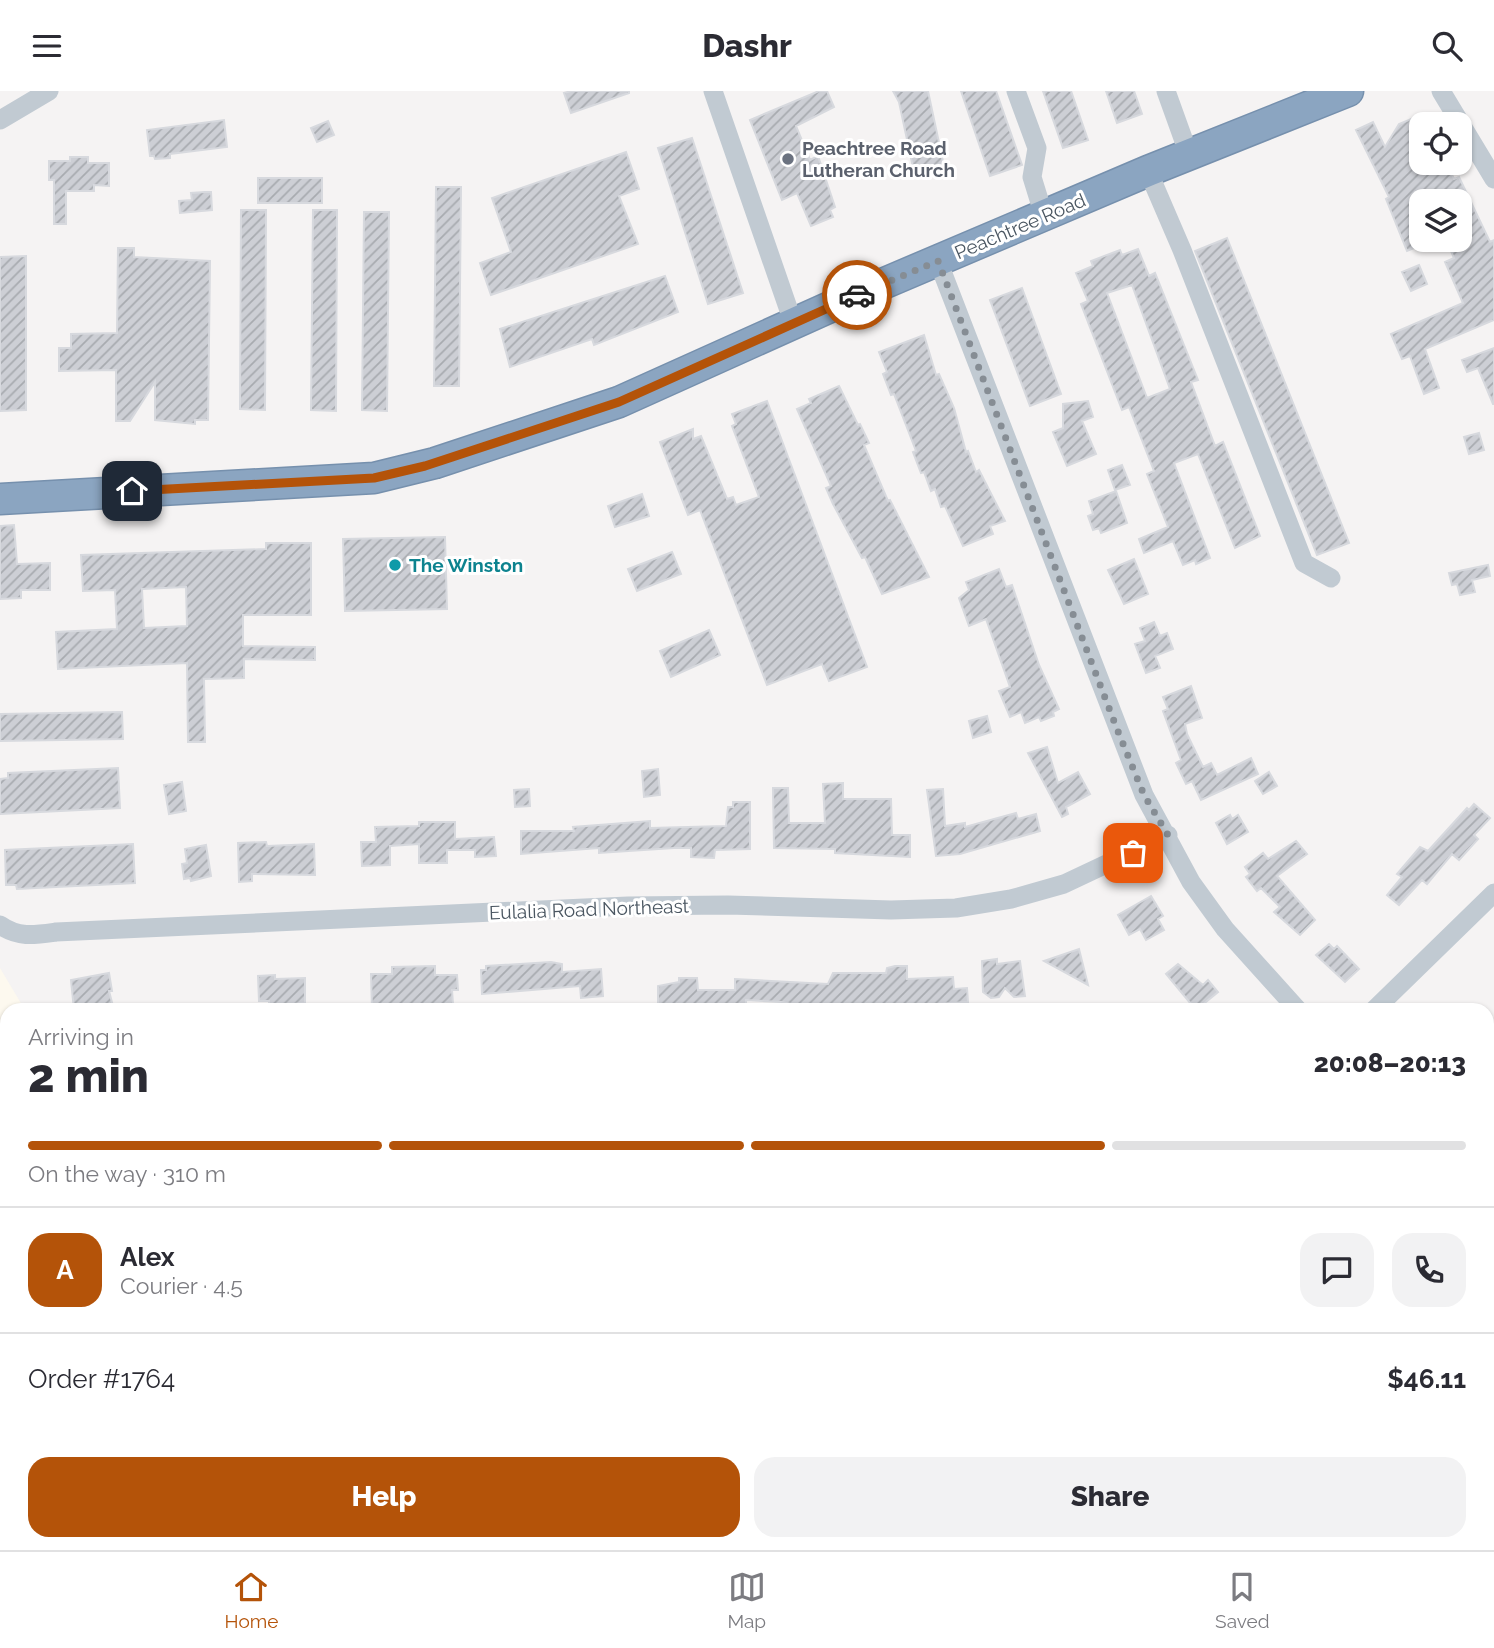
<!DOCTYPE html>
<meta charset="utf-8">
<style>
body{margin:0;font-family:Raleway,sans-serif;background:#f2f2f3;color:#2b2b33;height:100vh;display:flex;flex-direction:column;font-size:26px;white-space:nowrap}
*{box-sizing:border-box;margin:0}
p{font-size:23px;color:#7c7c81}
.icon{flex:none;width:38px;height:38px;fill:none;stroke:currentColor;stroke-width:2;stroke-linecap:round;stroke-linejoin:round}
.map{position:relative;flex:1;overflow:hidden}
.drawer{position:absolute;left:0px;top:912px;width:1494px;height:548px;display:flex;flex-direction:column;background:#fff;border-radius:21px 21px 0 0;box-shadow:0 2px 5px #0004}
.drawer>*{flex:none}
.tools{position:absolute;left:1409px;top:21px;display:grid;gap:14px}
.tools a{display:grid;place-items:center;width:63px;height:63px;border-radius:14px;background:#fff;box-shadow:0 2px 5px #0004;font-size:35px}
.pin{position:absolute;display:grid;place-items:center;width:60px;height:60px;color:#fff;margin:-30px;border-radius:14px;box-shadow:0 4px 10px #0006}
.courier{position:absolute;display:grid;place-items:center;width:70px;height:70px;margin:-35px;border:5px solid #b45309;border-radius:50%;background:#fff;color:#222;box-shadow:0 2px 9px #0007}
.head em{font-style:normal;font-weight:800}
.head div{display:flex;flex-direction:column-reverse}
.head{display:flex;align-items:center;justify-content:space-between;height:119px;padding:0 28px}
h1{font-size:46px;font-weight:800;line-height:52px}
.bar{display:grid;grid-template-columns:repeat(4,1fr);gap:10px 7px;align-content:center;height:84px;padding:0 28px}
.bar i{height:9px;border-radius:5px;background:#e1e1e2}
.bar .selected{background:#b45309}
.bar p{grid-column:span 4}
.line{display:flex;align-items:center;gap:18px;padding:0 28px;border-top:2px solid #e1e1e2}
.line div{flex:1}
.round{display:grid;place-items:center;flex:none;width:74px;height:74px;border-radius:21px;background:#f2f2f3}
.action{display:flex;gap:14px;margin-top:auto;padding:14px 28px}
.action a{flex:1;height:80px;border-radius:21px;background:#b45309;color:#fff;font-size:28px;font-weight:800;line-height:80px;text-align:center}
.action a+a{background:#f2f2f3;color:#2b2b33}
header{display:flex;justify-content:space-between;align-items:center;height:91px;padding:0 28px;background:#fff;font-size:32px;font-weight:800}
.dock{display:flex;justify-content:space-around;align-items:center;height:98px;border-top:2px solid #e1e1e2;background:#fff;font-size:19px;color:#7c7c81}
.dock a{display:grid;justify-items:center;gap:4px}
.dock .selected{color:#b45309}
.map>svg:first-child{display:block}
.commercial{fill:#fdf9ef}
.forest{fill:url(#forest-firs)}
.building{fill:url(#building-hatch);stroke:#d7d9de;stroke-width:2;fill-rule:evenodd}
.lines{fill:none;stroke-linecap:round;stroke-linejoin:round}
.highway-casing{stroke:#7690ad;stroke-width:33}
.minor{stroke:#c1cad2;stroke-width:19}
.major{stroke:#b3c2d1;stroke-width:24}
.highway{stroke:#8ba5c1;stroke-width:30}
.rail-casing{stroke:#b5b8bd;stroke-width:8}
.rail{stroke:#fff;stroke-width:5;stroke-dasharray:16;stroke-linecap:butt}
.done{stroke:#868d94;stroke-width:7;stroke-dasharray:0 12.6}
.route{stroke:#b45309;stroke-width:9}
.worship-dot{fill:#6b7280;stroke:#fff;stroke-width:2.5}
.culture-dot{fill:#0f9aa8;stroke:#fff;stroke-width:2.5}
.labels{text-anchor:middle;stroke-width:6;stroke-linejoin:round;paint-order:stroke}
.worship-label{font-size:19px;font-weight:bold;fill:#5b616d;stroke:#fff;text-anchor:start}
.street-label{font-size:19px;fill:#4a5661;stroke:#fff}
.culture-label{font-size:19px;font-weight:bold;fill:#0d838f;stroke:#fff;text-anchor:start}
</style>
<header><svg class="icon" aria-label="menu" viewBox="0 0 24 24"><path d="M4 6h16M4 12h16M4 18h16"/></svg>Dashr<svg class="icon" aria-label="search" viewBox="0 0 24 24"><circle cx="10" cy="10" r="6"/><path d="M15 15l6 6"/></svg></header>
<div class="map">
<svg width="1494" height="1459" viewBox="0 0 1494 1459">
<defs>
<pattern id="forest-firs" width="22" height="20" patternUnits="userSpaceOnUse" patternTransform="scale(1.75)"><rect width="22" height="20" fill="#c3f1d5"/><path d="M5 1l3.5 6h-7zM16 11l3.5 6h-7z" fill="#a0c6b0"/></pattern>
<pattern id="building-hatch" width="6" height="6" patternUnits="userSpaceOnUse" patternTransform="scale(1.75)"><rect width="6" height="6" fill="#cdcfd5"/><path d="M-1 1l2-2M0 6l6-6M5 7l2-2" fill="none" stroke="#a8abb0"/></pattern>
</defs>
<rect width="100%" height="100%" fill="#f5f3f3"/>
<path class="commercial" d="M0,877l25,42h-18v201l-7,3z"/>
<path class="forest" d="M368,1452l5,7h-204l-6,-6z"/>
<path class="building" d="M571,0h58v2l-58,20 -7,-20z
M819,0h8l7,16 -38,19 14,34 8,-4 17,51 -5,3 3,7 -22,9 -14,-33 -15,7 -32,-80z
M893,0h35l17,80 -30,6 -16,-75z
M961,0h35l26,74 -32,11z
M1043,0h28l17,49 -25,8z
M1106,0h28l8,23 -25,9z
M1421,24v48h26l7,16 5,-2 31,65 4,-2v80l-69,29 14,39 -15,6 -14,-38 -8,3 -11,-25 72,-31 -18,-41 9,-4 -8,-18h14v-39h-39v44l-14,6 -21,-52 3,-2 -33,-67 17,-8 12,25 14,-23z
M224,29l3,27 -57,7v4l-15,1 -1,-3h-4l-3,-26z
M328,30l6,14 -17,7 -6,-14z
M692,47l51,155 -35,11 -50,-156z
M626,61l13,37 -20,7 19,48 -147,51 -11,-32 31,-11 -19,-54z
M70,66h18v6h21v23l-15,-1v6h-28v33h-12v-44h-5v-19h21z
M258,87h64v25h-64z
M436,96h25l-2,199h-25z
M205,101h6l1,18 -32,3 -1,-12 13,-1 -1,-7z
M241,119h25l-1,200 -25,-1z
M313,119h24l-1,201 -25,-1z
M364,121h25l-2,199 -25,-1z
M1227,147l122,305 -32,12 -122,-304z
M118,157h16v9l76,4 -2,159h-13v4l-40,-4v-38l-25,39h-14v-51l-57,1v-23h12v-14l46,-1z
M1138,158l11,27 6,-3 43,107 -7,2 24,64 8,-4 37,94 -25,12 -37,-94 -24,9 36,95 -14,6 -1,-4 -12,5 -10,-24 -29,12 -5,-14 29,-12 -21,-53 7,-3 -25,-64 -7,3 -41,-106 7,-3 -12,-28 17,-7 -2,-5 29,-11 2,5zM1132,194l38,104 -23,9 -40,-105z
M26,165v154l-26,1v-154z
M1419,174l8,19 -16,7 -9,-19z
M665,185l13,36 -84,33 -2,-6 -82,28 -10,-38z
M1022,197l39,106 -31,12 -40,-106z
M924,244l12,40 3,-1 15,34 12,44 2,-1 8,21 3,-2 26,51 -15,5 3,8 -30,12 -18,-40 -4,1 -6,-18 -4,2 -7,-19 -3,1 -8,-21 3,-1 -22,-57 -3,1 -8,-21 4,-2 -8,-20z
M1494,257v56h-1l-15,-36 -11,4 -5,-12z
M839,295l19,39 2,-1 9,19 -5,2 24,56 2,-1 39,77 -47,17 -17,-37 -3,1 -29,-54 -7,-16 5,-2 -34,-77 14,-6 -2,-4z
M767,310l100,266 -38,14 -7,-17 -55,21 -67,-175 -12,5 -28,-73 33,-13v10l8,-3 26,63 6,-2 3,8 23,-8 -27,-71 4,-2 -4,-10z
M1088,310l5,16 -11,4 14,33 -29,12 -14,-34 10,-4v-24z
M1479,342l5,17 -15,4 -5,-17z
M1122,374l8,20 -15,5 -7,-20z
M1116,400l11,32 -26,10 -2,-5 -6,2 -5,-14 5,-2 -4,-13z
M642,403l7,22 -34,11 -7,-21z
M14,434l3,39 33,-1v27h-29v8l-21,1v-73z
M445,446l2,72 -102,2 -2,-72z
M266,452h45v72h-68v31l72,1v13l-71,-1v19l-40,1 1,63h-17l-1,-79 -129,6 -2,-37 61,-3 -2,-39 -32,1 -2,-36 185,-6zM186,496l1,39 -43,2 -2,-39z
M672,461l9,22 -44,17 -9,-22z
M1134,468l14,35 -24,10 -16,-34z
M1488,474l2,11 -18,4 3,12 -15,3 -3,-11 -5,1 -3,-12z
M999,478l7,18 6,-2 27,80 20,44 -6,3 1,4 -13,5 -2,-4 -14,6 -4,-11 -11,5 -11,-26 11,-4 -24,-68 -17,7 -10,-28 10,-8 -3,-8z
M1154,531l6,14 7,-3 6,16 -18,7 5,12 -14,5 -11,-29 10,-3 -5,-13z
M709,539l11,25 -49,22 -11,-26z
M1191,595l11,32 -17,6 2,10 16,33 8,-4 6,12 34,-17 7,16 -57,26 -9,-19 -6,3 -10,-21 5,-3 -18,-49 5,-2 -5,-12z
M122,621l1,27 -123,2v-27z
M987,625l4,16 -18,6 -4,-17z
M1047,656l11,36 20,-11 12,22 -24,13 2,7 -6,3 -34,-64z
M118,677l2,40 -120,6v-35l8,-1v-5z
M658,678l2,26 -16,2 -2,-26z
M1269,681l8,14 -14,8 -8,-13z
M182,691l4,29 -17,3 -5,-29z
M843,692v16h48l1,36h18v22l-75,-4v-4l-61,-1 -1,-60h15l1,35h36l-2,-39z
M529,698l1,17 -15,1 -1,-17z
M943,698l2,37 20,-3v4l51,-14 2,6 18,-5 4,17 -80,23 -24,2 -9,-66z
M733,711h17v47l-35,1 -1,8 -23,-1v-9h-17l-75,5v-5l-78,6v-23h53l-1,-4 77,-6v7l76,-2 2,-19h5z
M1474,713l16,14 -16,17 4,4 -19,21 -7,-6 -25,30 -5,-4 -23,25 -12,-10 15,-18 -5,-3 23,-27 8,4 39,-43 2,2z
M1230,724l2,4 6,-4 10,17 -21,12 -11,-21z
M419,731h36v17l39,-2 2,19 -21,1v-7h-28v13h-28v-19l-29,2v19l-28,1 -1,-24h15l-1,-15 44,-1z
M1296,750l11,13 -30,22 38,44 -15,15 -26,-23 6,-5 -19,-19 -4,3 -11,-14 4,-3 -5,-7 18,-14 5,6z
M266,751l1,4 47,-2 1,31 -63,-1v7l-13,1 -1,-39z
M133,753l2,39 -118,6 -1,-4h-10l-1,-35z
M206,754l5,31 -20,5 -1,-3 -6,1 -2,-15 5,-1 -2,-14z
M1151,805l12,20 -5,3 6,11 -18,10 -6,-11 -11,6 -11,-20z
M1329,853l5,5 3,-3 22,23 -14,13 -29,-27z
M1079,858l9,36 -44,-24z
M997,868v5l23,-3 5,35 -11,1 -9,-9 -6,9 -8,1 -8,-6 -1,-31z
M551,871l11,2v8l39,-3 2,27 -22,2 -1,-12 -98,8 -1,-24h5v-4z
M1178,873l25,21 5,-5 10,12 -22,18 -30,-36z
M435,875v9h22l1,15h-6l1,14 -44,2v4h-37l-1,-36h21v-7z
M895,875h12v13l46,-2 1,12 13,-1 1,14 -62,4v4h-89l-35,-8 -36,-2v10h-88v-24l21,-4v-4h18l1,12h37v-11l93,5 5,-11h53l1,-5z
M109,882l3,18h-3l5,19h-40l-3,-30z
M275,884v4l30,-1v25l-36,3v-5h-10l-1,-25z"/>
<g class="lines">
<defs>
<path id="highway" d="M0,408l374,-21 61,-15 184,-61 240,-108 289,-123 200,-80"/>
</defs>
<use href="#highway" class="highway-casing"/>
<path class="minor" d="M713,0l81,234
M1016,0l21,57 -5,29 12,39
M1166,0l23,64
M1441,0l53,88
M0,29l49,-29
M1148,80l34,79 122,313 27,15
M938,170l206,534 47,87 34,47 73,81
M0,834c18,13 35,10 56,7l572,-26 100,-1 163,5 65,-2 55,-9 53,-15 104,-49
M1374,919l120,-117
M30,1459l10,-7"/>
<path class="major" d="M0,978l7,5
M0,1018l7,4
M374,1452l6,7
M417,1452l6,7"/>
<use href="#highway" class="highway"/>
<defs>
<path id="rail" d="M1488,1404l6,-18
M1464,1459l3,-7
M1489,1459l5,-13"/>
</defs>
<use href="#rail" class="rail-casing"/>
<use href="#rail" class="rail"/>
</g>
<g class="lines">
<path class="done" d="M857,204l81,-34 179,468 27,66 24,40 -35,18"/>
<path class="route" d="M132,400l242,-13 51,-12 194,-64 238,-107"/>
</g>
<circle class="worship-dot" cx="788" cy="68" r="7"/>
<circle class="culture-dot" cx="395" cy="474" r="7"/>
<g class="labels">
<g class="worship-label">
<text x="802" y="64">Peachtree Road<tspan x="802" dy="22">Lutheran Church</tspan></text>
</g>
<g class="street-label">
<text transform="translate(1020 135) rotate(-23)" y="7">Peachtree Road</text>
<text transform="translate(589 818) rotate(-2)" y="7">Eulalia Road Northeast</text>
</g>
<g class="culture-label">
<text x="409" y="481">The Winston</text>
</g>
</g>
</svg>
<div class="tools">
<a><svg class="icon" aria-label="locate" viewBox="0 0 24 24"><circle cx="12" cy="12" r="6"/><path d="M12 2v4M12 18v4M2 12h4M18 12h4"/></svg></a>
<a><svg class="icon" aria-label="layers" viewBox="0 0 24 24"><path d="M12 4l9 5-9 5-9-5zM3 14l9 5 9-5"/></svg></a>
</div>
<div class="pin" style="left:1133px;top:762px;background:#ea580c"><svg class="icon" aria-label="bag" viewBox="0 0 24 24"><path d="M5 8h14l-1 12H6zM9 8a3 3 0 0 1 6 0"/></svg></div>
<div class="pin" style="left:132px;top:400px;background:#1f2937"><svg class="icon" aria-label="home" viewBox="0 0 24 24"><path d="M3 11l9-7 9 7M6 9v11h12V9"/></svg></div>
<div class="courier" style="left:857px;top:204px"><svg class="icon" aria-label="car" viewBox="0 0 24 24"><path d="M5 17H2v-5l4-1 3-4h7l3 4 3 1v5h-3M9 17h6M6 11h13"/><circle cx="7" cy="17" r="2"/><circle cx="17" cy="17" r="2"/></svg></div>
<section class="drawer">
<div class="head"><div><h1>2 min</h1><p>Arriving in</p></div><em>20:08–20:13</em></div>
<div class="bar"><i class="selected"></i><i class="selected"></i><i class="selected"></i><i></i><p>On the way · 310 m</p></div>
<div class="line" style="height:126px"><b class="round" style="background:#b45309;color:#fff">A</b><div><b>Alex</b><p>Courier · 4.5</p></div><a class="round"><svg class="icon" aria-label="chat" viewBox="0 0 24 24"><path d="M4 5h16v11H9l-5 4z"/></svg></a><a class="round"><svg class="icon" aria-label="phone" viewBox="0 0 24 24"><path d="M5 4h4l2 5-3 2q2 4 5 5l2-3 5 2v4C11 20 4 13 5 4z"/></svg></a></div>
<div class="line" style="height:91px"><div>Order #1764</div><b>$46.11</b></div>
<div class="action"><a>Help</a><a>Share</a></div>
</section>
</div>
<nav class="dock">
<a class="selected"><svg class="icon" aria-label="home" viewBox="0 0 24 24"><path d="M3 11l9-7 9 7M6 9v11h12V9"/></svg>Home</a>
<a><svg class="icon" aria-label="map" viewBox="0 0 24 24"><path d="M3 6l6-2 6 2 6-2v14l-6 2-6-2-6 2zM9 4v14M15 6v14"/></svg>Map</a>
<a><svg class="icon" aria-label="saved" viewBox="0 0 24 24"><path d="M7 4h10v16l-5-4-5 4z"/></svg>Saved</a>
</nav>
